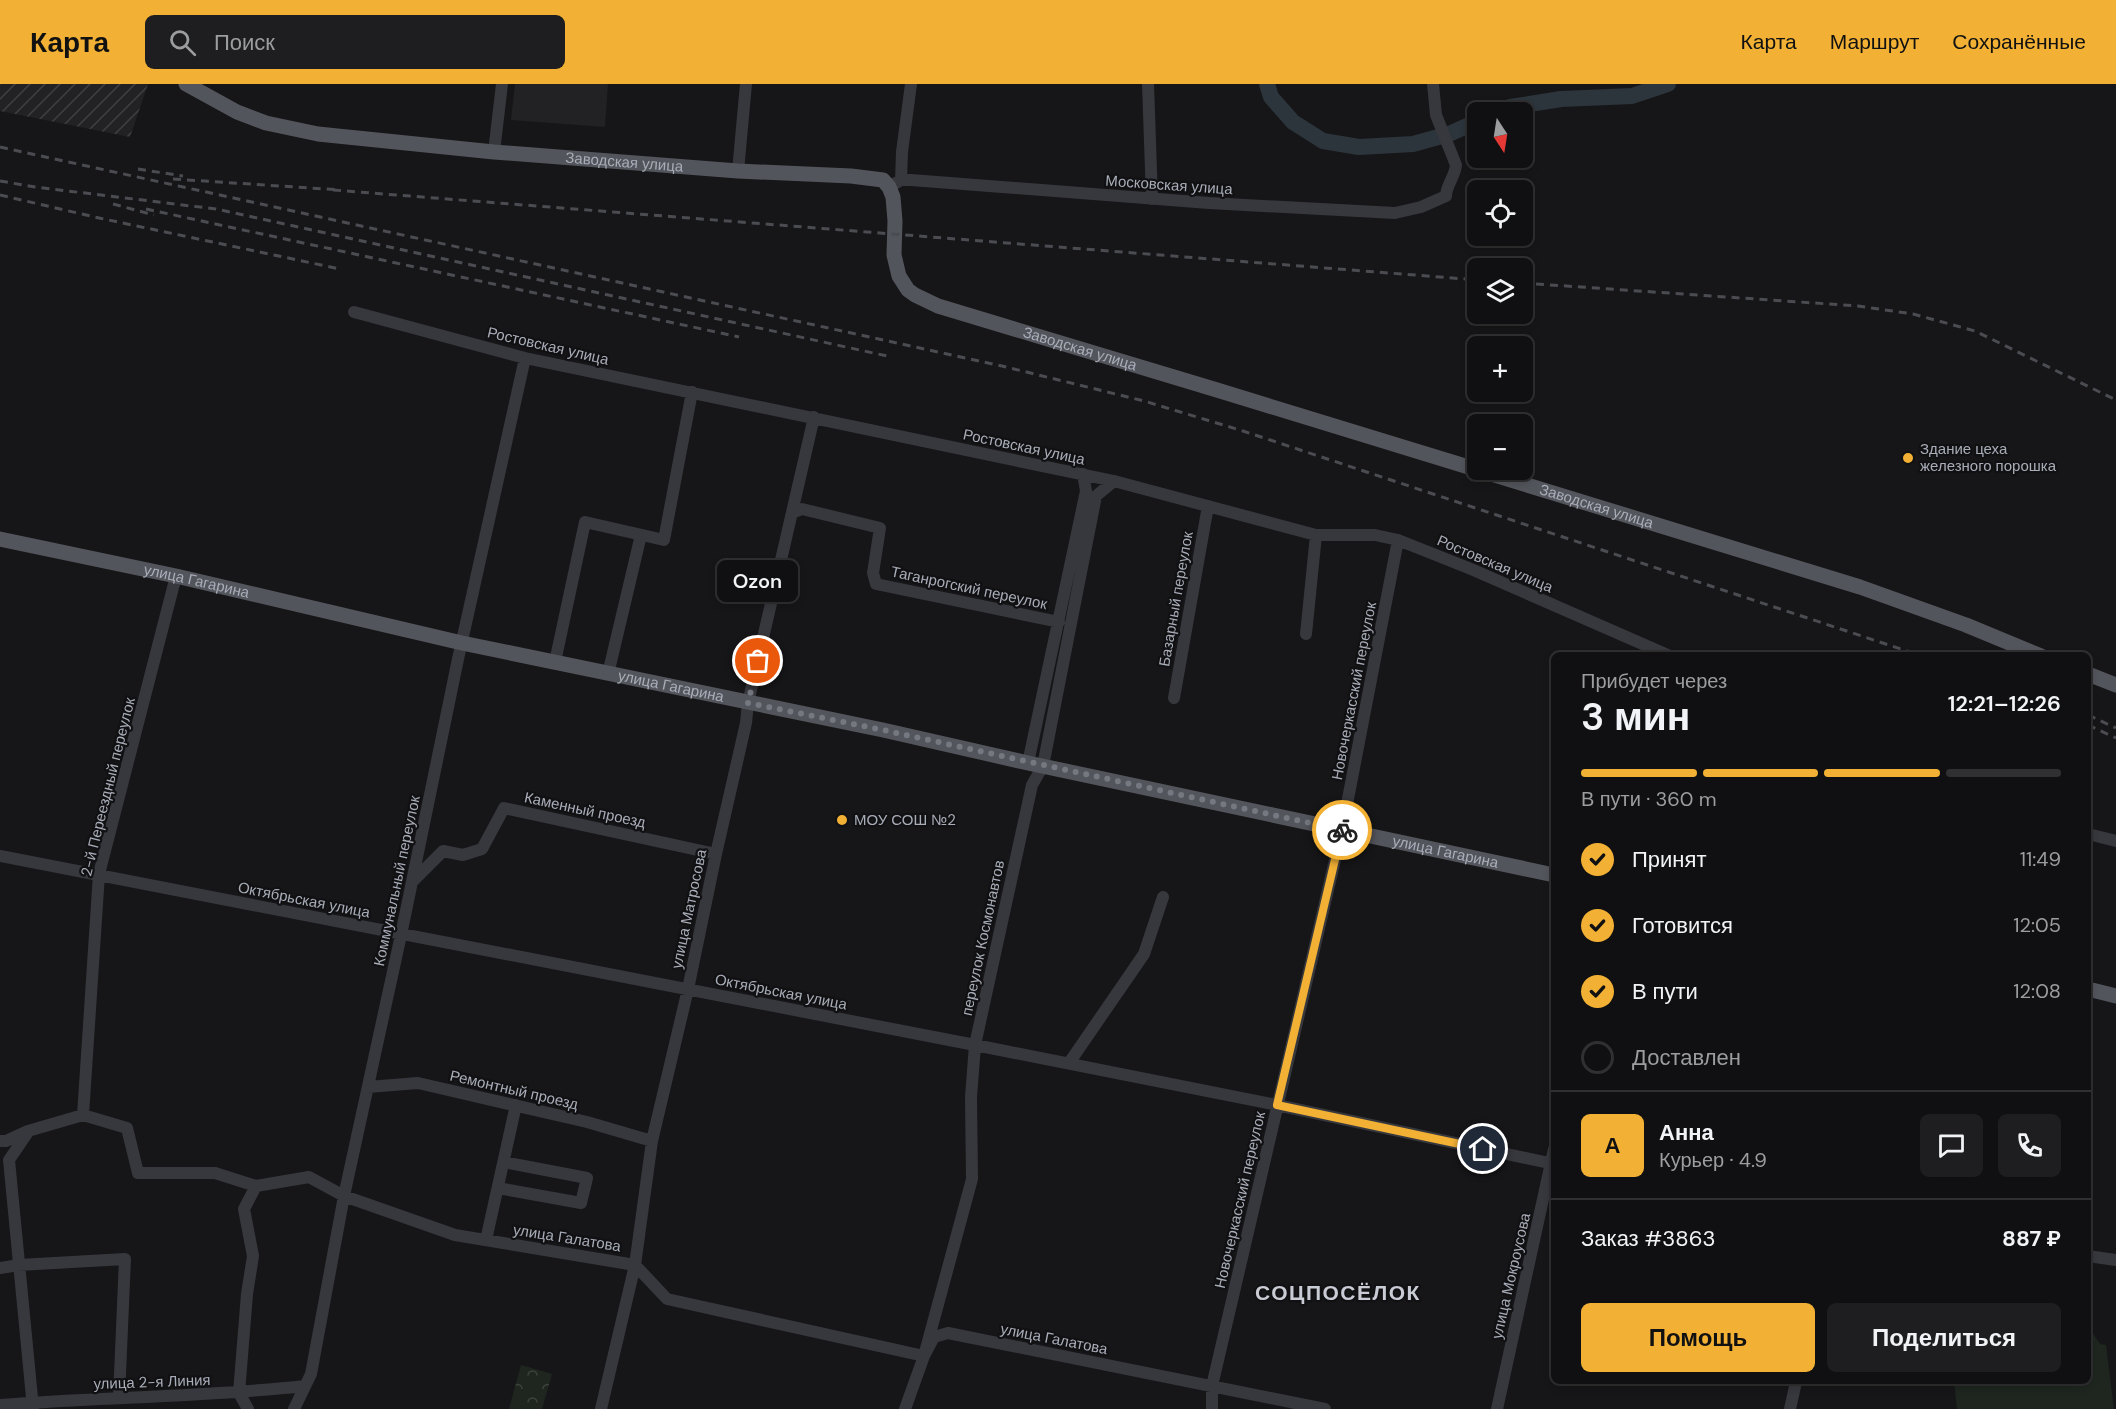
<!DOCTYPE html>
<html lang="ru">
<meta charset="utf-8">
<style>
body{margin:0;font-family:"DM Sans",sans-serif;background:#1e1e20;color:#f1f3f6;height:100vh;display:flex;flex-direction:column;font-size:22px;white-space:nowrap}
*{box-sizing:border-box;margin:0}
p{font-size:20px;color:#9c9d9f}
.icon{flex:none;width:33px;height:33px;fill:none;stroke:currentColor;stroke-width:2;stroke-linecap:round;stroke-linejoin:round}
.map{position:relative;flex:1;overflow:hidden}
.drawer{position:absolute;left:1551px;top:568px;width:540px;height:732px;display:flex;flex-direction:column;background:#101012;border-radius:9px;box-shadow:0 3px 9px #0003,0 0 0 2px #303032}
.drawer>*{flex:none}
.needle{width:39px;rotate:168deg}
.buttons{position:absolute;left:1467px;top:18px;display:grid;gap:12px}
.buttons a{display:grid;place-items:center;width:66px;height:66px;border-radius:9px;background:#101012;box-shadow:0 3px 9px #0003,0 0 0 2px #303032;font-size:30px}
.pin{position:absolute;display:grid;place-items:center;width:51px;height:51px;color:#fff;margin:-26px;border:3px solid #fff;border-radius:50%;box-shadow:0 2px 6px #0007}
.courier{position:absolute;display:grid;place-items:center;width:60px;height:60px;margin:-30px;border:4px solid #f2b134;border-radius:50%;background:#fff;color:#222;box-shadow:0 2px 8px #0007}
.bubble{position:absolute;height:42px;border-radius:9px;background:#101012;box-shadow:0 3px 9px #0003,0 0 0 2px #303032;font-size:20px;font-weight:600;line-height:42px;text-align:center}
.head em{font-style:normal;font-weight:600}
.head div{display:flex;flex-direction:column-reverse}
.head{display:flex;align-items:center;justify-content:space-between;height:102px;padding:0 30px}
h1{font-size:39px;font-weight:600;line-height:45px}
.bar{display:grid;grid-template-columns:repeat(4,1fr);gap:9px 6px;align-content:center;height:72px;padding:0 30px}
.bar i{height:8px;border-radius:4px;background:#303032}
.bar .selected{background:#f2b134}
.bar p{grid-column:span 4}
.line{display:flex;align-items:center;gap:15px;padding:0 30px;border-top:2px solid #303032}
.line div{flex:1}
.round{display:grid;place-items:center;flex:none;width:63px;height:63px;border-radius:9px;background:#1e1e20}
ol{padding:0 30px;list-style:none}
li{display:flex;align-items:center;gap:18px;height:66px}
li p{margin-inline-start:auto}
li .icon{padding:6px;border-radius:50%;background:#f2b134;color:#111;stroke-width:4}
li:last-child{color:#9c9d9f}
li i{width:33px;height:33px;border:3px solid #303032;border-radius:50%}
.primary-button{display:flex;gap:12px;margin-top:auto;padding:12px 30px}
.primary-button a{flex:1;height:69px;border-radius:9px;background:#f2b134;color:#111;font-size:24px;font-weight:600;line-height:69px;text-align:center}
.primary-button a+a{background:#1e1e20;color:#f1f3f6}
header{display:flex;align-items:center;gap:36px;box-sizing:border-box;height:84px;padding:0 30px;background:#f2b134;color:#111}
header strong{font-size:28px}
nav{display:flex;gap:33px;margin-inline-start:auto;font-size:21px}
.search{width:420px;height:54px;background:#1e1e20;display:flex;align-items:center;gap:15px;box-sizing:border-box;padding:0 21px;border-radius:9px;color:#9c9d9f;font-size:22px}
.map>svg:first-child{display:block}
.built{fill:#222225}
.industrial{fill:url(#industrial-furrows)}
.park{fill:url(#park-crowns)}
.garden{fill:#1e261f}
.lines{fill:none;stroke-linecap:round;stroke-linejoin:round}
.river{stroke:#2c353c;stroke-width:16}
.minor{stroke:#37383d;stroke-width:12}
.major{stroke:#53555c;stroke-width:15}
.rail{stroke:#4a4c52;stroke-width:3;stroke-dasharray:8 6;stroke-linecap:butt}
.done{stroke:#757880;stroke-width:6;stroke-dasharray:0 10.8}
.route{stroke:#f2b134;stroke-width:8}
.poi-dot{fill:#f2b134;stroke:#111113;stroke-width:2}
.labels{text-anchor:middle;stroke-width:4.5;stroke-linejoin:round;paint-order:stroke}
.street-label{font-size:15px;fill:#a8adb8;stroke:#111113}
.poi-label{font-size:15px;fill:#a8adb8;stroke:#111113;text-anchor:start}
.district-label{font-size:21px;font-weight:bold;letter-spacing:1.5px;fill:#c9ccd4;stroke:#111113}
</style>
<header>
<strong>Карта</strong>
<div class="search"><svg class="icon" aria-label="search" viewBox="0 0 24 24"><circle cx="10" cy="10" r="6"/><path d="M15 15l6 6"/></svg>Поиск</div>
<nav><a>Карта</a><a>Маршрут</a><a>Сохранённые</a></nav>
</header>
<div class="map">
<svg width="2116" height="1325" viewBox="0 0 2116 1325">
<defs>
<pattern id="industrial-furrows" width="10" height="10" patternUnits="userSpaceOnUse" patternTransform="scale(1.5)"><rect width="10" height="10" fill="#222225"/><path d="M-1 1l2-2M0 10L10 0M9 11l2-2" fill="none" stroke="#3f3f43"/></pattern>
<pattern id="park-crowns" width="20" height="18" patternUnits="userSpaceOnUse" patternTransform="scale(1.5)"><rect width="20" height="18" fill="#1e261f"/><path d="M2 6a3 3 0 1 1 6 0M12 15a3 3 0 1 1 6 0" fill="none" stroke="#3c433d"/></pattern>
</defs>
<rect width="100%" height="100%" fill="#161618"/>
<path class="built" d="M515,0h93l-3,43 -94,-7z"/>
<path class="industrial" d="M0,0h148l-18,53 -130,-26z"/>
<path class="park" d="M521,1281l31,9 -10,35h-33z"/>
<path class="garden" d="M2088,1242l12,18 6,1 8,64h-157l-3,-27h134z"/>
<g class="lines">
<path class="river" d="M1267,0l4,13 22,25 30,19 36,6 54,-3 36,-10 29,-13
M1497,28l13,-5 51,-8 71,-3 36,-12"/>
<path class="minor" d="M1148,0l4,115
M494,68l8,-68
M738,87l8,-87
M901,96l1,-28 9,-68
M889,103l12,-7h10l298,23 186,10 26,-6 25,-11c0,-11 9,-19 10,-31l-20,-50 -3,-31
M354,228l171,46 589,123 202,54h59l23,5 73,29 199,87
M792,429l10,-4 78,19 -7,45 3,11 183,38
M1306,550l10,-99
M555,578l30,-140 79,18 28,-148
M608,590l33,-139
M1174,614l34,-192
M1028,679l58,-272 -3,-17
M2088,750l28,7
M0,772l975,189 302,60 277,59
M412,798l31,-31 20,4 19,-6 22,-41 212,46
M1069,979l75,-109 19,-57
M368,1003l50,-4 169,39 65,19
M83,1031l16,-241 77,-298
M28,1048l-19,28 24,248
M0,1057h6l22,-10 55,-16 44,13 11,45h77l41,13 53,-9 35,19 111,39 180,30 32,34 257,57 10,-19 14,-4 377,76
M498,1104l83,15 6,-25 -83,-16
M486,1156l30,-135
M2088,1172l28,4
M0,1184l19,-3 106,-6 -6,138
M0,1321c102,-8 204,-8 305,-19
M248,1325l-9,-16 8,-99 6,-38 -9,-47 12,-23
M294,1325l17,-35 33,-178 57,-261 57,-276 67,-301
M601,1325l34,-144 17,-124 36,-152 28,-135 30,-131 2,-20 66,-286
M905,1325l19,-53 48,-177 -1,-82 4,-52 57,-260 11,-19 53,-270 18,-15
M1212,1325v-23l130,-556 56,-290
M1497,1325l57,-260
M1790,1325l6,-27"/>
<g class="major">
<path id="s1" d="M186,0l51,28 29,11 52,11 176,18 244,19 113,5 32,4 6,7 4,10 2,24 -1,34 5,21 9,14 7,5 23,11 279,84 643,197 106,38 75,31"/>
<path id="s2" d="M0,455l176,37 286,67 421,87 145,33 526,112"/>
<path d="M2088,590l28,11"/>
<path d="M2088,905l28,7"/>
</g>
<path class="rail" d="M0,63l1002,219 142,35 99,30 679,225
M138,85l45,7
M173,95l168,11
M0,97l35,6 181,22 671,147
M333,106l1145,90
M0,111l99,23 241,51
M113,120l41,11
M146,125l593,128
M1522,199l336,23 55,8 62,17 141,69
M2088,631l28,13
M2088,641l28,13"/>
</g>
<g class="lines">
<path class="done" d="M758,577l-10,42 135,27 459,100"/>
<path class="route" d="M1342,746l-65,275 206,44"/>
</g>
<g class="poi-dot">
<circle cx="1908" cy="374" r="6"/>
<circle cx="842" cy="736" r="6"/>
</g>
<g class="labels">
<g class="street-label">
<text dy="5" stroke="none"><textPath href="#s1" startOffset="450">Заводская улица</textPath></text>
<text transform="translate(1169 101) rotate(4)" y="5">Московская улица</text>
<text transform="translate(548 262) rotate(13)" y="5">Ростовская улица</text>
<text dy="5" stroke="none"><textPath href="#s1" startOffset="1008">Заводская улица</textPath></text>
<text transform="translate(1024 363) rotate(12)" y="5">Ростовская улица</text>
<text dy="5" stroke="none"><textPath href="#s1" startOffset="1548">Заводская улица</textPath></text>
<text transform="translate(1495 480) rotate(23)" y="5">Ростовская улица</text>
<text dy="5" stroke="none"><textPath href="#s2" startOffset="201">улица Гагарина</textPath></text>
<text transform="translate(969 504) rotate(12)" y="5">Таганрогский переулок</text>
<text transform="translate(1176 515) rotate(-80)" y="5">Базарный переулок</text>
<text dy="5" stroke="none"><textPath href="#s2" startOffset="687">улица Гагарина</textPath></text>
<text transform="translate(1354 607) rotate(-79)" y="5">Новочеркасский переулок</text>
<text transform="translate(108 703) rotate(-76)" y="5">2-й Переездный переулок</text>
<text transform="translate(585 726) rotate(12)" y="5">Каменный проезд</text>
<text dy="5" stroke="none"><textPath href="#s2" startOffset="1479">улица Гагарина</textPath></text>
<text transform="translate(397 797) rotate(-78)" y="5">Коммунальный переулок</text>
<text transform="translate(304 816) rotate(11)" y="5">Октябрьская улица</text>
<text transform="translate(689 825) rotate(-78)" y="5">улица Матросова</text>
<text transform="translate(983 854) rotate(-78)" y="5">переулок Космонавтов</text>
<text transform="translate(781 908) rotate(11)" y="5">Октябрьская улица</text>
<text transform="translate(514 1006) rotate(13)" y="5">Ремонтный проезд</text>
<text transform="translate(1240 1116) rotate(-77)" y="5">Новочеркасский переулок</text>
<text transform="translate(567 1154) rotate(9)" y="5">улица Галатова</text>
<text transform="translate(1511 1192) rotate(-77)" y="5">улица Мокроусова</text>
<text transform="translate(1054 1255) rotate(11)" y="5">улица Галатова</text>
<text transform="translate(152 1298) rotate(-2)" y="5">улица 2-я Линия</text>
</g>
<g class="poi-label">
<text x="1920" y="370">Здание цеха<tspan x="1920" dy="17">железного порошка</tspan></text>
<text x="854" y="741">МОУ СОШ №2</text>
</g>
<g class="district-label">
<text x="1338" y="1216">СОЦПОСЁЛОК</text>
</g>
</g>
</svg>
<div class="buttons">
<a><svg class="needle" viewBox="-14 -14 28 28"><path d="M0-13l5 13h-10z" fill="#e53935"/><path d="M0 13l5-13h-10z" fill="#9c9d9f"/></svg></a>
<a><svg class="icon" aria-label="locate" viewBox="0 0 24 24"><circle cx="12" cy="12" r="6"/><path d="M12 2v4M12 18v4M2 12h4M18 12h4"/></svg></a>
<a><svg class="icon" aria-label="layers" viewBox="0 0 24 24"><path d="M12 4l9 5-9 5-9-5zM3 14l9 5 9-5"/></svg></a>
<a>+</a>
<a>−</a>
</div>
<div class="pin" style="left:758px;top:577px;background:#ea580c"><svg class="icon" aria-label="bag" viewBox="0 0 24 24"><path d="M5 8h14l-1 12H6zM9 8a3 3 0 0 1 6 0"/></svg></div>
<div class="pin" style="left:1483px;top:1065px;background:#1f2937"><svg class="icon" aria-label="home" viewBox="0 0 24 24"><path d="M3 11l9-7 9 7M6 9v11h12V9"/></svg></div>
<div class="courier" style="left:1342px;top:746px"><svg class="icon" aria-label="bike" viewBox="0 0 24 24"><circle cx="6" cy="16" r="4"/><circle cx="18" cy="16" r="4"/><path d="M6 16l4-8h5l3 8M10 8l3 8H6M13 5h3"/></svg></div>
<div class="bubble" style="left:717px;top:476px;width:81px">Ozon</div>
<section class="drawer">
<div class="head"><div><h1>3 мин</h1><p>Прибудет через</p></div><em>12:21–12:26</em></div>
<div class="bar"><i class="selected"></i><i class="selected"></i><i class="selected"></i><i></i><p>В пути · 360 m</p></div>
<ol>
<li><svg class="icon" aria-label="check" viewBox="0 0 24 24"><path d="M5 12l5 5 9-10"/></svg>Принят<p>11:49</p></li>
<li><svg class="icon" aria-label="check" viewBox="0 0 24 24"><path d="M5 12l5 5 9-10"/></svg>Готовится<p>12:05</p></li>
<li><svg class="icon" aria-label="check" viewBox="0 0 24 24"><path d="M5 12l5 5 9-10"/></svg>В пути<p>12:08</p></li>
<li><i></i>Доставлен</li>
</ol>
<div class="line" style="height:108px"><b class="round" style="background:#f2b134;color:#111">А</b><div><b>Анна</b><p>Курьер · 4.9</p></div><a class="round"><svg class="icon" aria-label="chat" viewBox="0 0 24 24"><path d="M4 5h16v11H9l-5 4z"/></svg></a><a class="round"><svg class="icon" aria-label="phone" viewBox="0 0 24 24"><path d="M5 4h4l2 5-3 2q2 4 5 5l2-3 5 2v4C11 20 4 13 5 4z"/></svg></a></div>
<div class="line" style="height:78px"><div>Заказ #3863</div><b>887 ₽</b></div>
<div class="primary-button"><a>Помощь</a><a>Поделиться</a></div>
</section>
</div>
